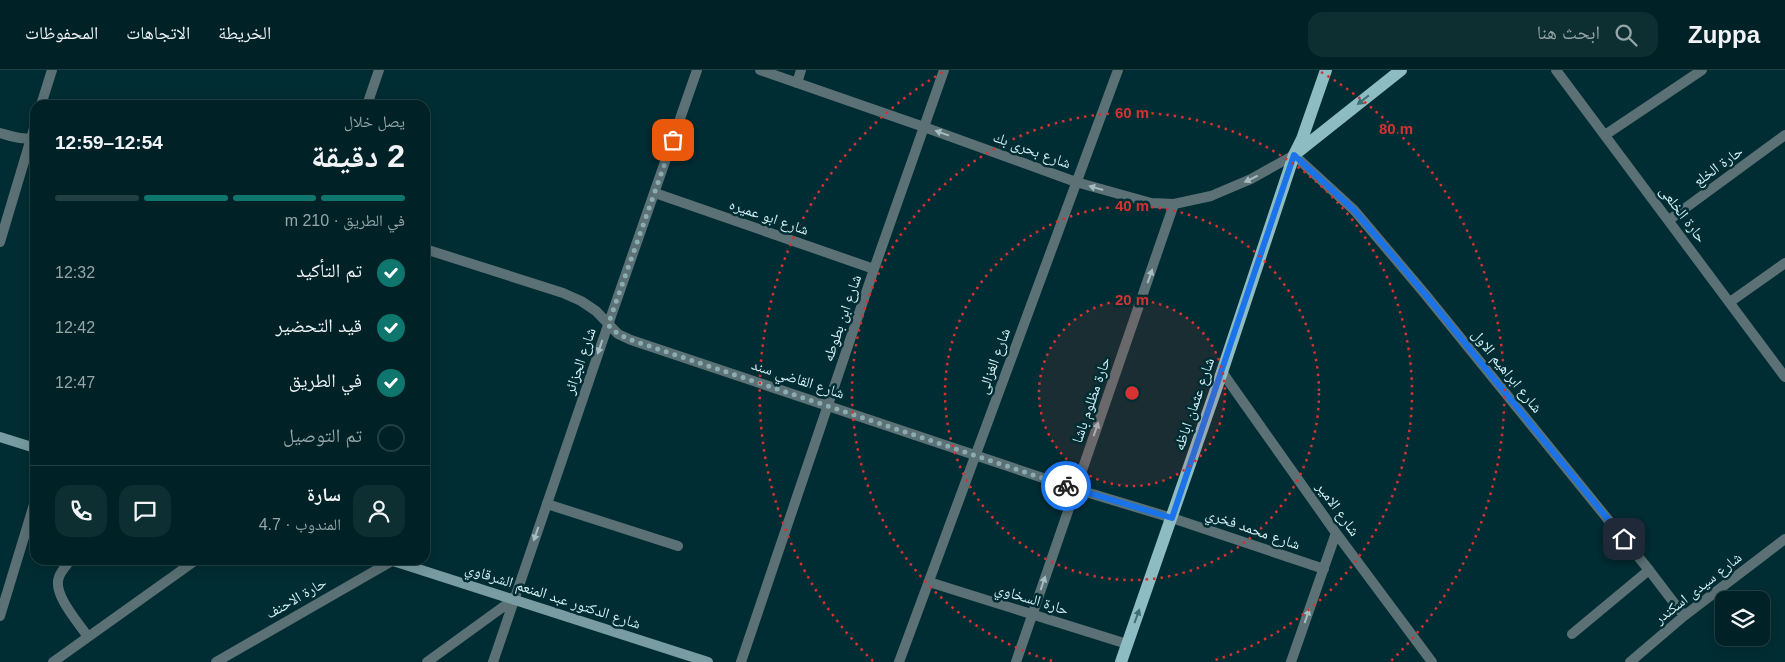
<!DOCTYPE html>
<html lang="ar">
<meta charset="utf-8">
<style>
body{margin:0;font-family:Helvetica,"Noto Naskh Arabic",sans-serif;background:#0e2f32;color:#f1f3f6;direction:rtl;height:100vh;display:flex;flex-direction:column;font-size:19px;white-space:nowrap}
*{box-sizing:border-box;margin:0}
p{font-size:16px;color:#95a4a7}
.icon{flex:none;width:28px;height:28px;fill:none;stroke:currentColor;stroke-width:2;stroke-linecap:round;stroke-linejoin:round}
.map{position:relative;flex:1;overflow:hidden;direction:ltr}
.panel{position:absolute;left:30px;top:30px;width:400px;height:465px;display:flex;flex-direction:column;background:#002226;border-radius:15px;box-shadow:0 5px 20px #0002,0 0 0 1px #223f43;direction:rtl}
.panel>*{flex:none}
.tools{position:absolute;left:1715px;top:521px;display:grid;gap:10px}
.tools a{display:grid;place-items:center;width:55px;height:55px;border-radius:10px;background:#002226;box-shadow:0 5px 20px #0002,0 0 0 1px #223f43;font-size:25px}
.pin{position:absolute;display:grid;place-items:center;width:42px;height:42px;color:#fff;margin:-21px;border-radius:10px;box-shadow:0 2px 8px #0006}
.courier{position:absolute;display:grid;place-items:center;width:50px;height:50px;margin:-25px;border:4px solid #1a73e8;border-radius:50%;background:#fff;color:#222;box-shadow:0 1px 6px #0007}
.headline em{font-style:normal;font-weight:700}
.headline div{display:flex;flex-direction:column-reverse}
.headline{display:flex;align-items:center;justify-content:space-between;height:85px;padding:0 25px}
h1{font-size:32px;font-weight:700;line-height:38px}
.bar{display:grid;grid-template-columns:repeat(4,1fr);gap:8px 5px;align-content:center;height:60px;padding:0 25px}
.bar i{height:6px;border-radius:4px;background:#223f43}
.bar .active{background:#0f766e}
.bar p{grid-column:span 4}
.line{display:flex;align-items:center;gap:12px;padding:0 25px;border-top:1px solid #223f43}
.line div{flex:1}
.round{display:grid;place-items:center;flex:none;width:52px;height:52px;border-radius:15px;background:#0e2f32}
ol{padding:0 25px;list-style:none}
li{display:flex;align-items:center;gap:15px;height:55px}
li p{margin-inline-start:auto}
li .icon{padding:5px;border-radius:50%;background:#0f766e;color:#fff;stroke-width:4}
li:last-child{color:#95a4a7}
li i{width:28px;height:28px;border:2px solid #223f43;border-radius:50%}
header{display:flex;align-items:center;gap:30px;box-sizing:border-box;height:70px;padding:0 25px;background:#002226;border-bottom:1px solid #223f43}
header strong{font-size:24px}
nav{display:flex;gap:28px;margin-inline-start:auto;font-size:18px}
.search{width:350px;height:45px;background:#0e2f32;display:flex;align-items:center;gap:12px;box-sizing:border-box;padding:0 18px;border-radius:15px;color:#95a4a7;font-size:19px}
.map>svg:first-child{display:block}
.lines{fill:none;stroke-linecap:round;stroke-linejoin:round}
.lane{stroke:#5b7175;stroke-width:10}
.street{stroke:#5b7175;stroke-width:10}
.secondary{stroke:#789ca1;stroke-width:10}
.primary{stroke:#8dbcc3;stroke-width:12}
.oneway{fill:#3f6d74}
.oneway2{fill:#a4bdc1}
.done{stroke:#8aacb0;stroke-width:5;stroke-dasharray:0 9}
.route{stroke:#1a73e8;stroke-width:6}
.ring{fill:none;stroke:#d63232;stroke-width:2.5;stroke-dasharray:2.5 5}
.labels{text-anchor:middle;stroke-width:5;stroke-linejoin:round;paint-order:stroke}
.street-label{font-size:15px;fill:#d4f0f4;stroke:#002d33}
.centre{fill:#d63232;stroke:#002d33;stroke-width:2.5}
.ring-label{font-size:15px;text-anchor:middle;font-weight:bold;fill:#d63232;stroke:#002d33;stroke-width:5;stroke-linejoin:round;paint-order:stroke}
</style>
<header>
<strong>Zuppa</strong>
<div class="search"><svg class="icon" aria-label="search" viewBox="0 0 24 24"><circle cx="10" cy="10" r="6"/><path d="M15 15l6 6"/></svg>ابحث هنا</div>
<nav><a>الخريطة</a><a>الاتجاهات</a><a>المحفوظات</a></nav>
</header>
<div class="map">
<svg width="1785" height="592" viewBox="0 0 1785 592">
<rect width="100%" height="100%" fill="#002d33"/>
<g class="lines">
<path class="lane" d="M797,13l4,-13
M547,434l131,42
M70,490c-3,5 -9,11 -11,17 -7,17 20,46 29,60
M929,512l198,62
M0,546l35,-115
M1572,564l77,-64
M53,592l143,-102
M216,592l176,-101"/>
<path class="street" d="M760,0l164,57 152,55 75,21 23,1 37,-8 40,-17 43,-24 60,55 71,84 224,276 35,46
M1556,0l229,307
M41,35l11,-35
M367,35l12,-35
M0,63c11,3 24,8 35,4
M1605,65l97,-65
M655,123l219,76
M1669,150l116,-85
M0,172l35,-117
M425,179l138,44 18,8 15,10 22,23 13,6 445,149 96,29 152,51
M1730,232l55,-39
M1222,302l114,161 96,129
M427,592l87,-63
M493,592l115,-337 89,-255
M741,592l133,-393 70,-199
M899,592l219,-592
M1016,592l158,-458
M1291,592l45,-129
M1630,592l54,-46 101,-77"/>
<path class="secondary" d="M0,367l35,11
M390,490l318,102"/>
<path class="primary" d="M1299,81l102,-81
M1121,592l101,-290 72,-217 8,-16 24,-69"/>
</g>
<defs><path id="oneway-solid" d="M-6-.8H1V-3.2L6.5 0L1 3.2V.8H-6Z" transform="scale(1.25)"/></defs>
<g class="oneway">
<use href="#oneway-solid" transform="translate(1363 30) rotate(142)"/>
<use href="#oneway-solid" transform="translate(1137 546) rotate(-70)"/>
</g>
<g class="oneway2">
<use href="#oneway-solid" transform="translate(942 63) rotate(-160)"/>
<use href="#oneway-solid" transform="translate(1251 109) rotate(154)"/>
<use href="#oneway-solid" transform="translate(1096 118) rotate(-164)"/>
<use href="#oneway-solid" transform="translate(1150 206) rotate(-71)"/>
<use href="#oneway-solid" transform="translate(600 277) rotate(109)"/>
<use href="#oneway-solid" transform="translate(1096 359) rotate(-71)"/>
<use href="#oneway-solid" transform="translate(536 464) rotate(109)"/>
<use href="#oneway-solid" transform="translate(1043 513) rotate(-71)"/>
<use href="#oneway-solid" transform="translate(1307 546) rotate(-71)"/>
</g>
<g class="lines">
<path class="done" d="M673,70l-65,185 10,9 13,6 435,146"/>
<path class="route" d="M1066,416l106,32 122,-363 60,55 71,84 199,245"/>
</g>
<circle cx="1132" cy="323" r="93" fill="#d63232" fill-opacity=".12"/>
<g class="ring">
<circle cx="1132" cy="323" r="93"/>
<circle cx="1132" cy="323" r="187"/>
<path d="M1052 591A280 280 0 1 1 1212 591"/>
<path d="M873 591A373 373 0 0 1 943 2M1321 2A373 373 0 0 1 1391 591"/>
</g>
<g class="labels">
<g class="street-label">
<text transform="translate(1032 80) rotate(20)" y="5">شارع بحرى بك</text>
<text transform="translate(1718 96) rotate(-36)" y="5">حارة الخلع</text>
<text transform="translate(1683 144) rotate(53)" y="5">حارة الخلعى</text>
<text transform="translate(769 147) rotate(19)" y="5">شارع ابو عميره</text>
<text transform="translate(842 248) rotate(-71)" y="5">شارع ابن بطوطه</text>
<text transform="translate(580 291) rotate(-71)" y="5">شارع الجزائر</text>
<text transform="translate(994 291) rotate(-70)" y="5">شارع الغزالى</text>
<text transform="translate(1507 301) rotate(51)" y="5">شارع ابراهيم الاول</text>
<text transform="translate(798 309) rotate(18)" y="5">شارع القاضي سند</text>
<text transform="translate(1091 330) rotate(-71)" y="5">حارة مظلوم باشا</text>
<text transform="translate(1194 334) rotate(-71)" y="5">شارع عثمان اباظه</text>
<text transform="translate(1338 439) rotate(54)" y="5">شارع الامير</text>
<text transform="translate(1253 459) rotate(19)" y="5">شارع محمد فخري</text>
<text transform="translate(1698 518) rotate(-38)" y="5">شارع سيدى اسكندر</text>
<text transform="translate(553 526) rotate(18)" y="5">شارع الدكتور عبد المنعم الشرقاوي</text>
<text transform="translate(296 528) rotate(-30)" y="5">حارة الاحنف</text>
<text transform="translate(1032 529) rotate(17)" y="5">حارة السخاوي</text>
</g>
</g>
<circle cx="1132" cy="323" r="8" class="centre"/>
<g class="ring-label">
<text x="1132" y="48">60 m</text>
<text x="1396" y="64">80 m</text>
<text x="1132" y="141">40 m</text>
<text x="1132" y="235">20 m</text>
</g>
</svg>
<div class="tools">
<a><svg class="icon" aria-label="layers" viewBox="0 0 24 24"><path d="M12 4l9 5-9 5-9-5zM3 14l9 5 9-5"/></svg></a>
</div>
<div class="pin" style="left:673px;top:70px;background:#ea580c"><svg class="icon" aria-label="bag" viewBox="0 0 24 24"><path d="M5 8h14l-1 12H6zM9 8a3 3 0 0 1 6 0"/></svg></div>
<div class="pin" style="left:1624px;top:469px;background:#1f2937"><svg class="icon" aria-label="home" viewBox="0 0 24 24"><path d="M3 11l9-7 9 7M6 9v11h12V9"/></svg></div>
<div class="courier" style="left:1066px;top:416px"><svg class="icon" aria-label="bike" viewBox="0 0 24 24"><circle cx="6" cy="16" r="4"/><circle cx="18" cy="16" r="4"/><path d="M6 16l4-8h5l3 8M10 8l3 8H6M13 5h3"/></svg></div>
<section class="panel">
<div class="headline"><div><h1>2 دقيقة</h1><p>يصل خلال</p></div><em>12:54–12:59</em></div>
<div class="bar"><i class="active"></i><i class="active"></i><i class="active"></i><i></i><p>في الطريق · 210 m</p></div>
<ol>
<li><svg class="icon" aria-label="check" viewBox="0 0 24 24"><path d="M5 12l5 5 9-10"/></svg>تم التأكيد<p>12:32</p></li>
<li><svg class="icon" aria-label="check" viewBox="0 0 24 24"><path d="M5 12l5 5 9-10"/></svg>قيد التحضير<p>12:42</p></li>
<li><svg class="icon" aria-label="check" viewBox="0 0 24 24"><path d="M5 12l5 5 9-10"/></svg>في الطريق<p>12:47</p></li>
<li><i></i>تم التوصيل</li>
</ol>
<div class="line" style="height:90px"><a class="round"><svg class="icon" aria-label="person" viewBox="0 0 24 24"><circle cx="12" cy="8" r="4"/><path d="M4 21q1-7 8-7t8 7"/></svg></a><div><b>سارة</b><p>المندوب · 4.7</p></div><a class="round"><svg class="icon" aria-label="chat" viewBox="0 0 24 24"><path d="M4 5h16v11H9l-5 4z"/></svg></a><a class="round"><svg class="icon" aria-label="phone" viewBox="0 0 24 24"><path d="M5 4h4l2 5-3 2q2 4 5 5l2-3 5 2v4C11 20 4 13 5 4z"/></svg></a></div>
</section>
</div>
